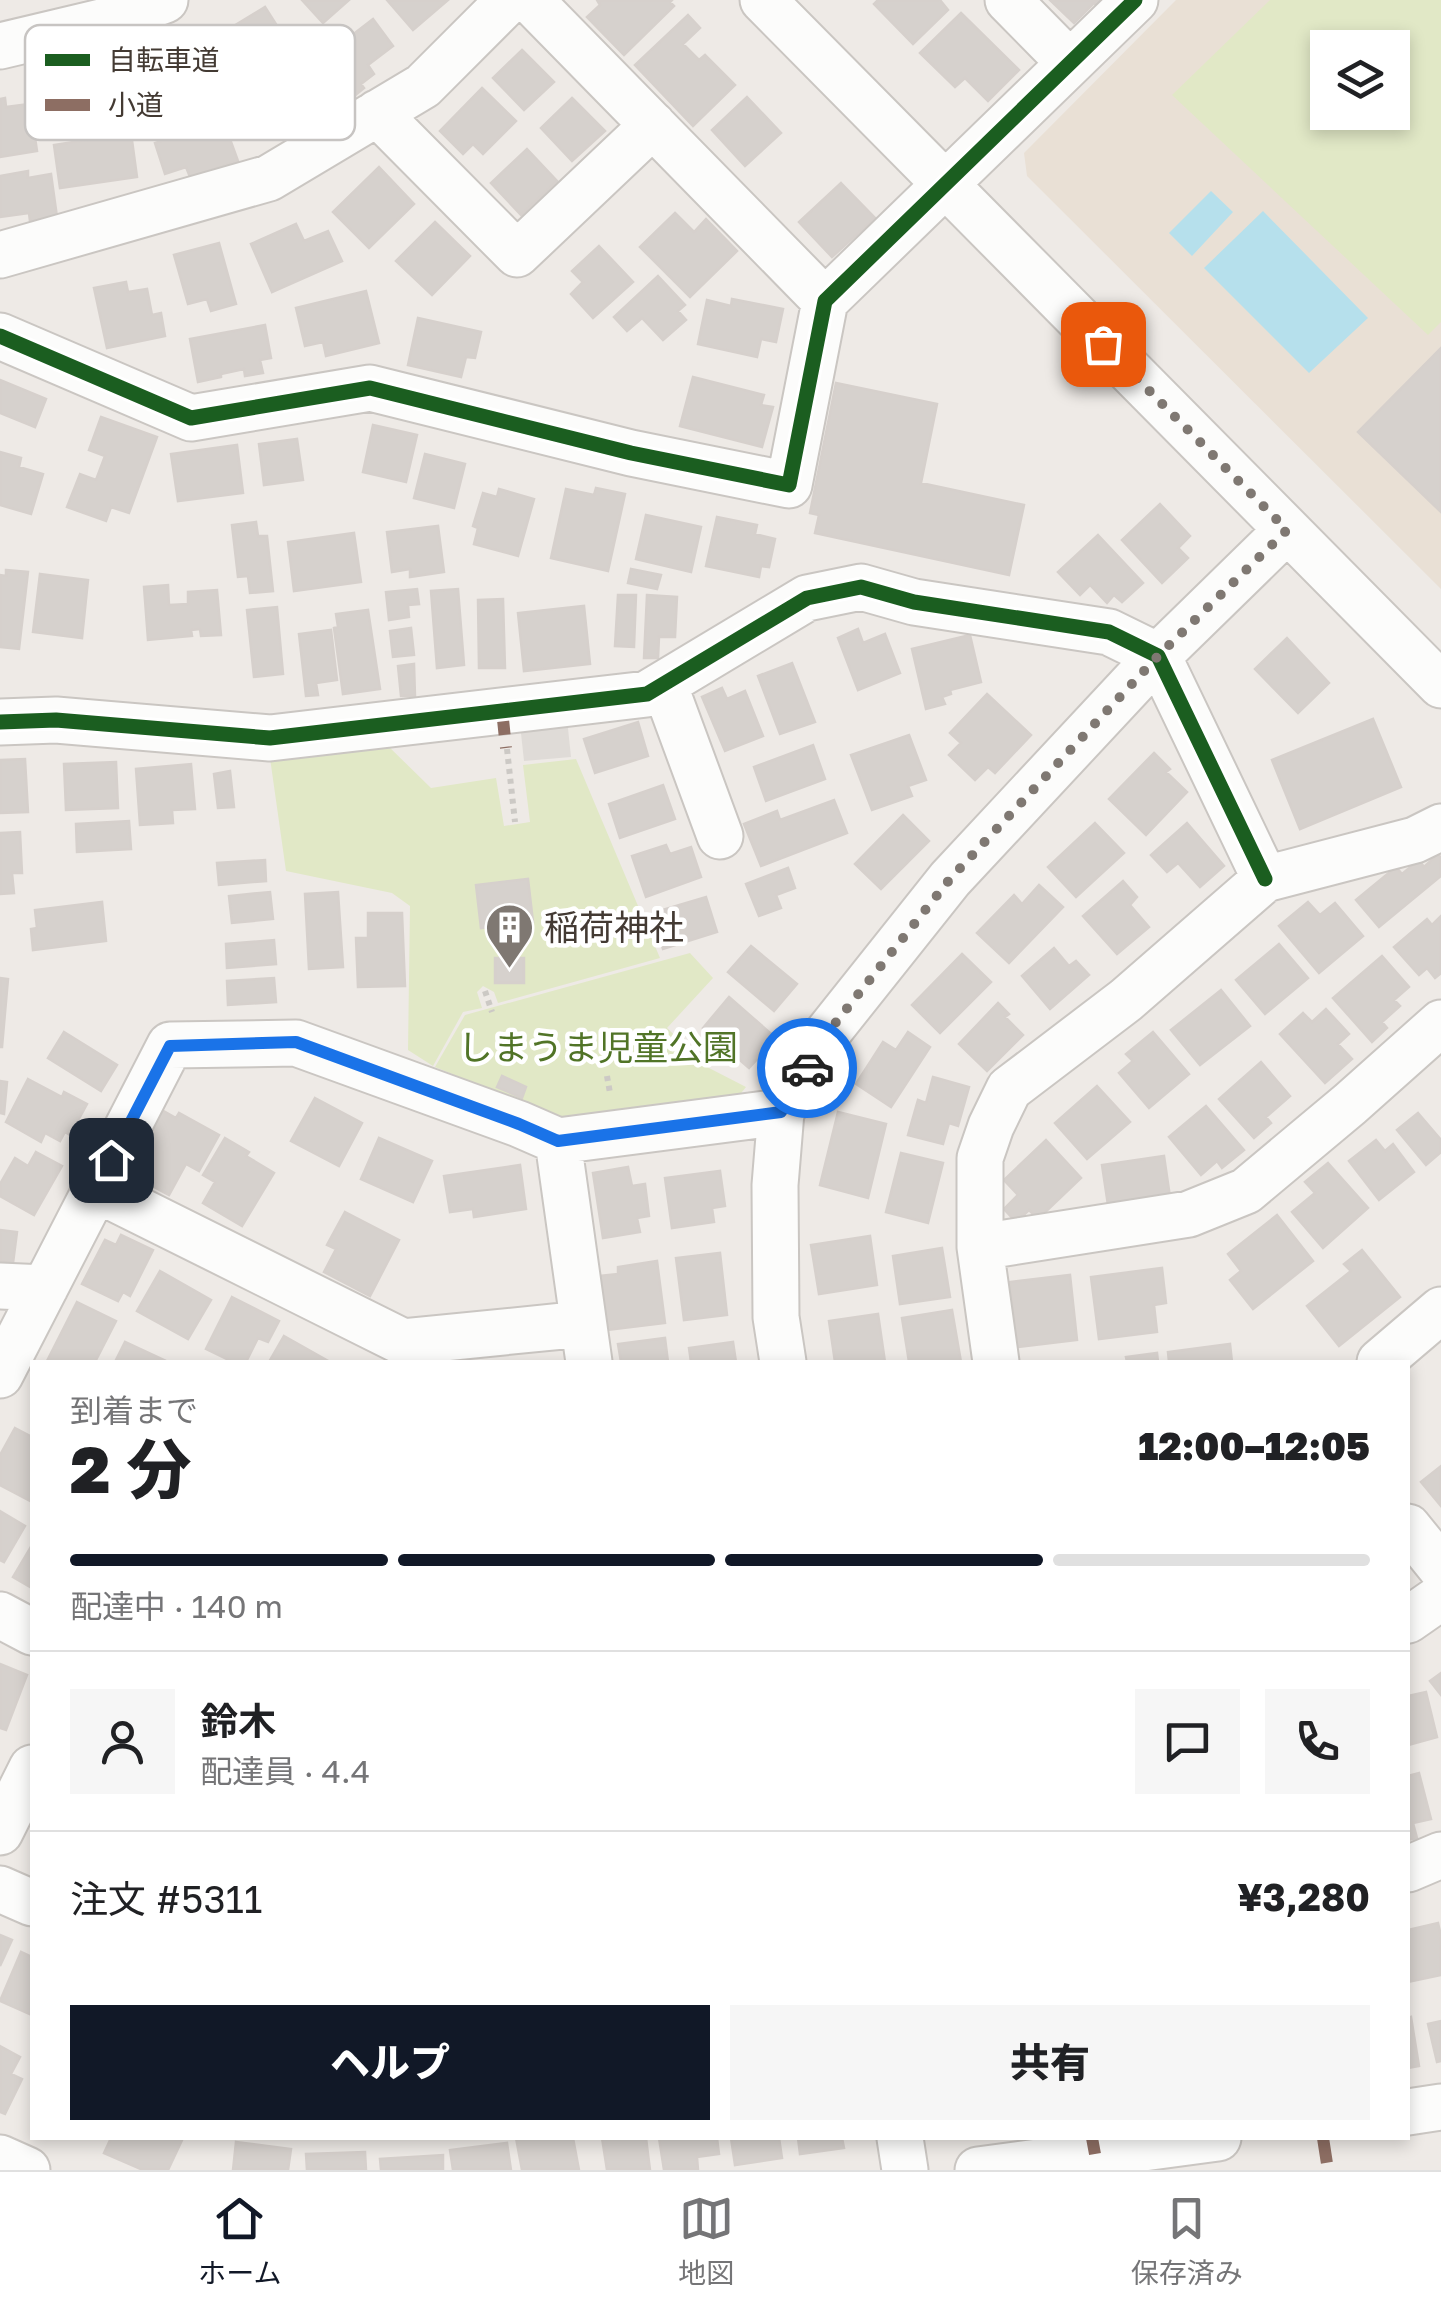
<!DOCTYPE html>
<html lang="ja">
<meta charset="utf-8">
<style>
body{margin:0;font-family:"Golos Text","Noto Sans JP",sans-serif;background:#f6f6f6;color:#202124;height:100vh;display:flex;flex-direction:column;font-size:38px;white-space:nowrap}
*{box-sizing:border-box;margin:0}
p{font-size:32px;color:#757577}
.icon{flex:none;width:55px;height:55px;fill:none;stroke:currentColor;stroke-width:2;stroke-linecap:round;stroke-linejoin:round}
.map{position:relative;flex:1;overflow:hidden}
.sheet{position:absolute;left:30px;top:1360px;width:1380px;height:780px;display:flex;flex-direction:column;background:#fff;border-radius:0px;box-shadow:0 5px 15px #0003}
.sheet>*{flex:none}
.controls{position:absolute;left:1310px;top:30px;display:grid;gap:20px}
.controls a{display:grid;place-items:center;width:100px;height:100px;border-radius:0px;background:#fff;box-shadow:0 5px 15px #0003;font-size:50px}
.pin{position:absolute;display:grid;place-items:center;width:85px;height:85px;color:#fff;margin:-42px;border-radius:20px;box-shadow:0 5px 15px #0006}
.courier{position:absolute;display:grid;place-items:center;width:100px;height:100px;margin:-50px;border:8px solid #1a73e8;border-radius:50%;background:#fff;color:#222;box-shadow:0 2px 12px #0007}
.head em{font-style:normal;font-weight:800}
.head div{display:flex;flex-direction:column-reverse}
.head{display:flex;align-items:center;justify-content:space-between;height:170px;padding:0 40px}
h1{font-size:65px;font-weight:800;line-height:75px}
.bar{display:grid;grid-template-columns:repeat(4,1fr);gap:15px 10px;align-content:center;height:120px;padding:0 40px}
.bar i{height:12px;border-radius:8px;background:#e0e0e0}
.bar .on{background:#111827}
.bar p{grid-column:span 4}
.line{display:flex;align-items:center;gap:25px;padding:0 40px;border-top:2px solid #e0e0e0}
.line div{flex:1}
.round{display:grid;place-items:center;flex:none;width:105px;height:105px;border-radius:0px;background:#f6f6f6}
.primary-button{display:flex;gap:20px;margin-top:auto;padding:20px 40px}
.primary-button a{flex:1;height:115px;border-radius:0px;background:#111827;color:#fff;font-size:40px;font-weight:800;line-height:115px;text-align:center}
.primary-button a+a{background:#f6f6f6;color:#202124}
.tabs{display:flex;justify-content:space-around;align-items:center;height:140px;border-top:2px solid #e0e0e0;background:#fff;font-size:28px;color:#757577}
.tabs a{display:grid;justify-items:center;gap:5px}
.tabs .on{color:#111827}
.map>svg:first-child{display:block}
.education{fill:#e9e0d5;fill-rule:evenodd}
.green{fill:#e1e8c6;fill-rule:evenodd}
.parking{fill:#dfdbd7}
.water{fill:#b6e0ec}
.building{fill:#d6d1cd;stroke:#d6d0cc;stroke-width:2.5}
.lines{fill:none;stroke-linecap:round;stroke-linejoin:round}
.minor-casing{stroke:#cac6c2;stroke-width:49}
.path{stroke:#ccc9c5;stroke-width:6;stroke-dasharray:5 5;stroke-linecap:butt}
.minor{stroke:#fcfcfb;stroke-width:45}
.quiet{stroke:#8d6e63;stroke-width:12;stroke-dasharray:25 12;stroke-linecap:butt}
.cycleway-casing{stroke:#fff;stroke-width:21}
.cycleway{stroke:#1b5e20;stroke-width:15}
.done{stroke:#7f7872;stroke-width:10;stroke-dasharray:0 18}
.route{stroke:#1a73e8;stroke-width:12}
.labels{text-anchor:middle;stroke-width:9;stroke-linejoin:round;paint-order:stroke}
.poi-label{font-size:35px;fill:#433a33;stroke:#fff;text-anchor:start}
.park-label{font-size:35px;fill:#517427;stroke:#fff}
.key{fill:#fff;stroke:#c7c4c2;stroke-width:2.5}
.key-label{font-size:28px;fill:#433a33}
</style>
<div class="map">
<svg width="1441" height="2170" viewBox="0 0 1441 2170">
<rect width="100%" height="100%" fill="#eeeae6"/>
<path class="education" d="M1176,0h265v589l-414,-413 -3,-23zM1328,48h64v64h-64z"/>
<path class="green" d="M1270,0h171v322l-13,13 -256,-240zM1328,48h64v64h-64z
M384,742l47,46 65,-10 8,48 26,-4 -7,-57 53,-6 84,199 -162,45 -4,-11 -11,-6 -6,6 5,16 -19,4 -30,54 -25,-16 2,-144 -18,-13 -106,-22 -16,-113z
M690,953l23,25 -46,50 42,40 37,19 -9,11 -175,21 -127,-52 30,-52z"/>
<path class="parking" d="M567,719l4,38 -47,4 -4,-37z"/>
<path class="water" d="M1211,191l22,21 -41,44 -23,-23z
M1263,211l105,107 -59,55 -105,-105z"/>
<path class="building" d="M302,0h47l-26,23z
M387,0h61l-35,30z
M672,0l-2,2 4,4 -50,49 -37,-38 13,-12 -3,-5z
M878,0h62l8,10 -35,34 -39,-40z
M1050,0h58l-8,9 -6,-6 -20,20z
M265,7l25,39 -65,40 -21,-33 29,-18 -4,-6z
M961,13l58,57 -31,31 -23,-23 -10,9 -35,-34z
M688,15l12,13 -17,16 16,16 6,-5 30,30 -42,41 -58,-61z
M373,19l20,27 -25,19 6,9 -13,10 3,4 -22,18 -30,-40z
M522,50l32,32 -30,28 -31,-32z
M482,88l34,33 -33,33 -10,-10 -10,10 -23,-23z
M747,97l34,36 -36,33 -33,-36z
M5,98l1,9 24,-3 7,47 -37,6v-58z
M572,98l33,33 -33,30 -31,-33z
M223,120l15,41 -48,16 -4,-10 -21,7 -10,-31z
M131,133l6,44 -77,11 -6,-43z
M527,149l30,32 -36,34 -30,-32z
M379,167l35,37 -45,44 -36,-36z
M28,171v7l23,-4 6,43 -27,4 -1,-8 -29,4v-41z
M841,183l34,35 -43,39 -33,-35z
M675,213l19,19 12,-13 31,32 -47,46 -50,-50z
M435,222l35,34 -38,39 -36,-34z
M296,224l8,17 24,-10 14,30 -70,31 -21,-48z
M219,243l17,61 -25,7 -4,-12 -19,5 -14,-49z
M599,246l34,36 -40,36 -22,-24 12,-12 -11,-11z
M658,276l27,29 -7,6 8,9 -23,20 -21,-22 -15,13 -13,-14z
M126,282l2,10 19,-3 5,26 9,-2 4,23 -58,12 -13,-60z
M366,291l13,52 -53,13 -3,-14 -18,4 -9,-38z
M732,299l51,10 -7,33 -15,-3 -4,18 -59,-13 9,-44 24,6z
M418,318l63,14 -6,26 -9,-1 -5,20 -53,-12z
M265,325l6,33 -11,2 3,13 -18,3 -1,-7 -23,5v3l-23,5 -8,-43z
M1441,348v164l-83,-80z
M693,377l71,18 -3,10 12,2 -11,40 -82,-21z
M0,380l46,19 -11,28 -35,-14z
M836,383l101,21 -16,79 103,22 -15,70 -194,-42 4,-18 -9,-2z
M101,417l56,20 -28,76 -18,-6 -5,14 -39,-14 13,-33 16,6 9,-24 -16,-6z
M373,425l44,10 -11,47 -43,-10z
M297,439l6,41 -39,5 -5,-41z
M237,445l6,48 -65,8 -7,-47z
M0,452l21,6 -2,9 24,7 -12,40 -31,-9z
M425,454l40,10 -11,44 -40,-10z
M596,488l29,6 -17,77 -57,-13 15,-69 28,6z
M499,489l35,10 -16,57 -44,-12 4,-16 -5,-2 10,-33 14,4z
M1160,504l30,32 -12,12 10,10 -26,25 -40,-43z
M646,515l55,12 -10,45 -55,-13z
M717,517l40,8 -2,9 20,5 -6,28 -8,-1 -2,11 -53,-11z
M256,522l2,14h9l6,55 -23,2 -2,-17 -10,1 -6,-52z
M438,526l6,46 -34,5v-8l-18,3 -5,-40z
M354,533l7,49 -67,9 -6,-49z
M1098,535l45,48 -21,19 -8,-7 -7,8 -17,-18 -10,10 -22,-23z
M631,569l30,6 -4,14 -29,-6z
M6,570l22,2 -9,77 -19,-2v-72l6,1z
M40,574l48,6 -6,58 -49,-6z
M168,585l1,20 19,-1v-12l29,-2 4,45 -20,1 -1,-7 -9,1 1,6 -44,4 -4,-53z
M417,589l2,15 -11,1 1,12 -20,3 -3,-28z
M458,589l6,76 -27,3 -6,-77z
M618,595h18l-2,52 -19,-1z
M647,595l30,2 -2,40h-16l-1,21h-14z
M503,599l2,69h-26l-1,-68z
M584,606l6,58 -66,7 -6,-58z
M277,607l6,67 -29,3 -7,-67z
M368,610l12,79 -37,5 -9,-66 4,-1 -2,-13z
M411,628l3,27 -21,2 -3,-26z
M858,629l5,14 22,-9 15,39 -42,17 -20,-52z
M331,630l6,50 -21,3 2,12 -12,1 -7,-62z
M970,635l11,47 -31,8 1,4 -9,3 3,7 -19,5 -14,-60z
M1287,638l42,45 -31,30 -43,-44z
M792,663l23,59 -35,12 -22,-58z
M414,664l1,32h-14l-3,-30z
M722,688l5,11 18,-8 18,45 -38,15 -23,-54z
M987,694l44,41 -36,38 -7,-6 -13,13 -26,-25 12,-12 -11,-10z
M1373,719l28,68 -101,42 -28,-69z
M638,722l10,34 -53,17 -11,-34z
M909,735l17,45 -18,6 4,10 -40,14 -21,-55z
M813,745l12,34 -59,22 -12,-34z
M1154,753l16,16 -4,3 21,20 -41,43 -37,-36z
M25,759l3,53 -28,1v-53z
M116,762l2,46 -52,2 -2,-46z
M191,764l4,45 -23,1 1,13 -33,2 -4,-56z
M230,771l4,36 -16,1 -4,-34z
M663,785l12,34 -55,19 -11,-34z
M834,800l13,33 -86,33 -17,-42 33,-13 3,9z
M903,815l26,26 -48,48 -26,-25z
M129,821l2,28 -54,3 -1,-28z
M1095,823l29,30 -48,44 -28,-30z
M1187,823l37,43 -24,21 -22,-24 -11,9 -16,-17z
M20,832l2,41h-10l2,20 -14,1v-61z
M666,845l4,9 21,-7 10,30 -55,20 -14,-41z
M1438,854l3,4v18l-62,51 -23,-27 40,-33 6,7 17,-14 5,7z
M265,860l1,21 -47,4 -2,-22z
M788,868l7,20 -19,7 5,13 -22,8 -13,-32z
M528,879l5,43 -52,6 -5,-43z
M1123,881l14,16 -7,8 19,22 -32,27 -34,-38z
M1039,885l24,22 -54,56 -32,-30 37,-38 8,9z
M270,892l3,27 -41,4 -3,-27z
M338,892l5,75 -34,2 -4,-75z
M706,897l11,35 -54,17 -11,-36z
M102,902l4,39 -73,9 -2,-21 6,-1 -2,-18z
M1308,902l12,13 15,-12 28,33 -44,37 -40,-47z
M368,913h34l3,73 -47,1 -2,-49h12z
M1441,916v57l-6,5 -8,-10 -8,7 -25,-28 33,-28 5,6z
M274,940l2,24 -49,4 -1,-24z
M1279,944l29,34 -43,36 -29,-34z
M751,946l46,38 -23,27 -46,-39z
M1054,948l15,18 7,-5 13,14 -39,34 -28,-33z
M962,954l29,28 -51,51 -28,-28z
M1382,956l27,31 -15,13 6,6 -18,16 5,6 -15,14 -39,-44z
M495,958h29v25h-29z
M0,978l8,1 -6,68h-2z
M274,978l2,24 -48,3 -1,-24z
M1221,990l29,36 -50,39 -29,-35z
M729,997l47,41 -27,30 -46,-40z
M998,1003l11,11 -4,3 18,18 -36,36 -28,-27z
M1326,1009l23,25 -11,10 14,15 -27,24 -45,-49 23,-21 9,9z
M64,1032l53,33 -16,26 -53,-33z
M908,1032l22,15 -39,60 -35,-23 27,-42 13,8z
M1153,1032l36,42 -40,34 -30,-35 14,-12 -7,-7z
M1261,1062l29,34 -24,21 5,6 -17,15 -35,-39z
M502,1076l24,11 -4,11 -25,-11z
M933,1077l36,10 -11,39 -9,-3 -6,21 -35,-9 10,-35 8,3z
M28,1079l34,18 2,-5 23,12 -17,31 -5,-3 -5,9 -15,-8 -4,9 -35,-20z
M0,1081l7,1 -3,32 -4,-1z
M1097,1086l33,36 -43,37 -32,-36z
M315,1098l47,25 -23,43 -48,-25z
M1206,1106l38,44 -22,18 -5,-7 -16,14 -32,-38z
M160,1109l16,9 3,-5 40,22 -20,36 -13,-7 -17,31 -26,-14 3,-6 -13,-7 7,-11 -5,-2z
M838,1112l48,12 -18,74 -48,-13z
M1418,1113l23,27v12l-15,13 -29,-35z
M225,1138l24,14 -3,4 28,17 -32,53 -39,-23 12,-21 -12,-7z
M379,1138l53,23 -19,41 -52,-23z
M1046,1140l35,38 -43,41 -9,-9 -13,12 -12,-13 14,-14 -14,-15z
M1376,1140l9,11 8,-7 21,28 -35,28 -30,-39z
M36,1152l26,14 -28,49 -34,-19v-12l15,-26 13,8z
M901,1153l42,10 -15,60 -42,-11z
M1164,1156l6,41 -62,8 -6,-40z
M1328,1163l40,45 -45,40 -31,-36 23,-19 -10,-11z
M520,1165l6,44 -52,8 -1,-8 -23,3 -6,-36z
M628,1167l4,19 13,-2 4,32 -12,2 3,14 -37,6 -10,-65z
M720,1171l5,35 -13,2 2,14 -42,6 -7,-50z
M345,1212l54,28 -29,56 -46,-24 12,-23 -9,-4z
M1277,1215l36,46 -60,48 -23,-29 11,-9 -13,-17z
M0,1230l17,2 -4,31 -13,-2z
M121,1235l32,15 -23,46 -7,-4 -5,9 -36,-17 23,-44 11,5z
M870,1236l7,49 -58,9 -8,-49z
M942,1248l8,49 -50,7 -7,-48z
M1362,1250l38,47 -61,49 -32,-40 44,-35 -7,-7z
M720,1253l7,62 -43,5 -8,-62z
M657,1261l8,62 -59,7 -8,-54 20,-2v-7z
M1162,1268l4,35 -12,2 3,27 -58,7 -8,-62z
M160,1271l51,29 -23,39 -51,-28z
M1070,1275l7,65 -60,7 -7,-65z
M232,1297l47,24 -11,21 -10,-4 -12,24h-13l-27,-13z
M77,1302l39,19 -21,41h-45l-3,-1z
M952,1310l9,52h-52l-7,-44z
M878,1314l7,48h-50l-6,-41z
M284,1336l46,26h-61z
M665,1338l3,24h-47l-3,-18z
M125,1342l43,20h-53z
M733,1342l3,20h-45l-2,-14z
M1230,1344l2,18h-63l-1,-10z
M1157,1353l1,9h-31l-1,-5z
M15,1428l17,9v65l-32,-17v-30z
M1441,1466v40l-20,-24z
M0,1511l25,15 -21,36 -4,-2z
M32,1545v43l-19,-11z
M0,1664l27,11 -21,55 -6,-2z
M1441,1673v22l-11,-14z
M1426,1692l11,45 -29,8v-49z
M1419,1773l12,46 -18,4 4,15 -9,2v-64z
M1438,1923l3,13v39l-33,7v-52z
M0,1935l12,5 -12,26z
M21,1952l11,5v58l-32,-14z
M1411,2017l8,49 -11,2v-50z
M1441,2021v40l-4,1 -9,-38z
M0,2046l20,11 -9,17 11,5 -17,35 -5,-2z
M111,2138h72l-15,32h-25l-39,-17z
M516,2138h57l6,32h-57z
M602,2138h44l4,32h-43z
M659,2138h58l2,16 -22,3 1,13h-34z
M731,2138h48l3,20 -47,7z
M798,2138h44l2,10 -44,6z
M236,2142l55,7 -3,21h-55z
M507,2143l4,27h-58l-3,-20z
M365,2152l1,18h-59l-1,-16z
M443,2155v15h-62l-1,-11z"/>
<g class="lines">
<defs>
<path id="minor" d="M530,0l295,301
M763,0l678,685
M1008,0l62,63
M0,46l118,-28 47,-18
M377,113l140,141 136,-129
M0,255l269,-77 154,-92 86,-86
M0,336l191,82 179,-30 261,65 158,32 36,-184 310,-301
M664,684l56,152
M0,722l56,-2 214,18 377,-44 160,-96 54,-11 53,15 195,30 49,24 107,223
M558,1141l31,221
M96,1189l307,153 180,-18
M980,1247l209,-33 57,-23 104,-87 91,-81
M0,1286l45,2
M783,1362l-7,-45 -1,-132 6,-73 44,-76 125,-157 208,-223 129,-126
M996,1362l-16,-115v-89l11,-32 18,-37 117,-89 139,-121 150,-39 26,-13
M1380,1362l61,-52
M0,1375l170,-330 126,-2 223,81 39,17 223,-29
M1408,1527l33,41
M0,1615l32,17
M1408,1620l33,-23
M0,1832l32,-64
M1408,1869l33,-14
M0,1889l32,14
M1408,2112l33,-5
M900,2138l5,32
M0,2158l27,12
M978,2170l240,-32"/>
</defs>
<use href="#minor" class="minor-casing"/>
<path class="path" d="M507,749l8,73
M485,991l7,21
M607,1076l3,17"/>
<use href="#minor" class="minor"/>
<path class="quiet" d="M502,710l4,38
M1092,2138l3,16
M1323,2138l5,32"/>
<defs>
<path id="cycleway" d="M0,336l191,82 179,-30 261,65 158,32 36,-184 310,-301
M0,722l56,-2 214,18 377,-44 160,-96 54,-11 53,15 195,30 49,24 107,223"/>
</defs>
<use href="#cycleway" class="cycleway-casing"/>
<use href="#cycleway" class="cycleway"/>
</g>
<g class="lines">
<path class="done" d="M807,1068l18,-32 125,-157 208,-223 129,-126 -184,-186"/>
<path class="route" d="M111,1160l59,-114 126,-4 223,82 39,17 223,-29 26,-44"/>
</g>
<defs>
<symbol id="building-pin" viewBox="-11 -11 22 30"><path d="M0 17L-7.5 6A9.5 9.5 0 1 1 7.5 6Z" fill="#7f7872" stroke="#fff"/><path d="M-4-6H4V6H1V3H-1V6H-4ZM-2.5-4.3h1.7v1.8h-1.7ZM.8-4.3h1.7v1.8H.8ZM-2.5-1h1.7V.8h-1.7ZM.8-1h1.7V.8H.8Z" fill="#fff"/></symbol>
</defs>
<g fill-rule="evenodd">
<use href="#building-pin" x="482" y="900" width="55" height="75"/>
</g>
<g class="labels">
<g class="poi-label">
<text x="544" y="940">稲荷神社</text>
</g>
<g class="park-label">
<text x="598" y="1060">しまうま児童公園</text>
</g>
</g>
<rect x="25" y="25" width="330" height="115" rx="15" class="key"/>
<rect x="45" y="54" width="45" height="12" fill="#1b5e20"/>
<rect x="45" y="99" width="45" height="12" fill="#8d6e63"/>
<g class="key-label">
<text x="108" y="70">自転車道</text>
<text x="108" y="115">小道</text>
</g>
</svg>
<div class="controls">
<a><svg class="icon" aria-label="layers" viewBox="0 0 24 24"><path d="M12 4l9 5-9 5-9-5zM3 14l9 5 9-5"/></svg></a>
</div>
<div class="pin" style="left:1103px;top:344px;background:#ea580c"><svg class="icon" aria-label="bag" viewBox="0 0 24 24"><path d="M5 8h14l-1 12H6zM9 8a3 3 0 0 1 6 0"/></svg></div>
<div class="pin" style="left:111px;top:1160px;background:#1f2937"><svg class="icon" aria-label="home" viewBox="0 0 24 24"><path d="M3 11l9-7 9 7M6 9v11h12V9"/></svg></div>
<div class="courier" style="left:807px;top:1068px"><svg class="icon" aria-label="car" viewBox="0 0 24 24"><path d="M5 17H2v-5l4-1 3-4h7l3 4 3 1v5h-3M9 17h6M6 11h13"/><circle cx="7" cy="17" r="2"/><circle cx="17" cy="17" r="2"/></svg></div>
<section class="sheet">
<div class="head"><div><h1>2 分</h1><p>到着まで</p></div><em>12:00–12:05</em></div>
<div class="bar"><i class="on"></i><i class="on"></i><i class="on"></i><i></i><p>配達中 · 140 m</p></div>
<div class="line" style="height:180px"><a class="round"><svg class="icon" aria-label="person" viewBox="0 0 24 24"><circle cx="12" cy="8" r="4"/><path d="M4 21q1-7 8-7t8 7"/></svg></a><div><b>鈴木</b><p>配達員 · 4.4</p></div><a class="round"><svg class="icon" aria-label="chat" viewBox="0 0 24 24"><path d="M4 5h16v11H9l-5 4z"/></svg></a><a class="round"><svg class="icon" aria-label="phone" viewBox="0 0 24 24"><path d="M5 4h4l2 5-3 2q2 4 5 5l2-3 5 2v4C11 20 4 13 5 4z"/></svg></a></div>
<div class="line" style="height:130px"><div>注文 #5311</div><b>¥3,280</b></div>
<div class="primary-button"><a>ヘルプ</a><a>共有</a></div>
</section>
</div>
<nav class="tabs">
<a class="on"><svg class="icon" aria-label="home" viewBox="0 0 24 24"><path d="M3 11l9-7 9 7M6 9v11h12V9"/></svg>ホーム</a>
<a><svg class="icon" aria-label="map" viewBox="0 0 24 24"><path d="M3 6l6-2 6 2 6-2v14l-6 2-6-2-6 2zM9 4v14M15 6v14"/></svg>地図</a>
<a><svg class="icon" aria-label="saved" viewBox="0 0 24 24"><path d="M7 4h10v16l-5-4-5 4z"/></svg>保存済み</a>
</nav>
